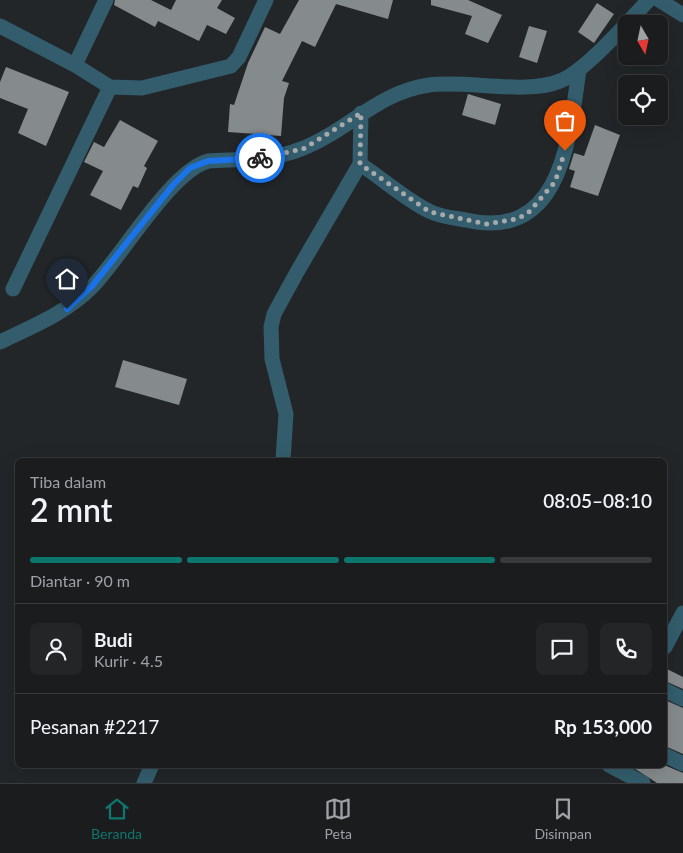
<!DOCTYPE html>
<html lang="id">
<meta charset="utf-8">
<style>
body{margin:0;font-family:Lato,sans-serif;background:#232527;color:#f1f3f6;height:100vh;display:flex;flex-direction:column;font-size:19px;white-space:nowrap}
*{box-sizing:border-box;margin:0}
p{font-size:16px;color:#9fa1a4}
.icon{flex:none;width:28px;height:28px;fill:none;stroke:currentColor;stroke-width:2;stroke-linecap:round;stroke-linejoin:round}
.map{position:relative;flex:1;overflow:hidden}
.side{position:absolute;left:15px;top:458px;width:652px;height:310px;display:flex;flex-direction:column;background:#1a1c1e;border-radius:8px;box-shadow:0 5px 20px #0002,0 0 0 1px #383a3c}
.side>*{flex:none}
.needle{width:32px;rotate:171deg}
.controls{position:absolute;left:618px;top:15px;display:grid;gap:10px}
.controls a{display:grid;place-items:center;width:50px;height:50px;border-radius:8px;background:#1a1c1e;box-shadow:0 5px 20px #0002,0 0 0 1px #383a3c;font-size:25px}
.pin{position:absolute;display:grid;place-items:center;width:42px;height:42px;color:#fff;margin:-51px -21px;border-radius:50% 50% 50% 0;rotate:-45deg;box-shadow:0 0 5px #0007}
.pin .icon{rotate:45deg}
.courier{position:absolute;display:grid;place-items:center;width:50px;height:50px;margin:-25px;border:4px solid #1a73e8;border-radius:50%;background:#fff;color:#222;box-shadow:0 1px 6px #0007}
.head em{font-style:normal;font-weight:600}
.head div{display:flex;flex-direction:column-reverse}
.head{display:flex;align-items:center;justify-content:space-between;height:85px;padding:0 15px}
h1{font-size:32px;font-weight:600;line-height:38px}
.bar{display:grid;grid-template-columns:repeat(4,1fr);gap:8px 5px;align-content:center;height:60px;padding:0 15px}
.bar i{height:6px;border-radius:4px;background:#383a3c}
.bar .active{background:#0f766e}
.bar p{grid-column:span 4}
.line{display:flex;align-items:center;gap:12px;padding:0 15px;border-top:1px solid #383a3c}
.line div{flex:1}
.round{display:grid;place-items:center;flex:none;width:52px;height:52px;border-radius:8px;background:#232527}
.menu{display:flex;justify-content:space-around;align-items:center;height:70px;border-top:1px solid #383a3c;background:#1a1c1e;font-size:14px;color:#9fa1a4}
.menu a{display:grid;justify-items:center;gap:2px}
.menu .active{color:#0f766e}
.map>svg:first-child{display:block}
.building{fill:#858a8c}
.lines{fill:none;stroke-linecap:round;stroke-linejoin:round}
.minor{stroke:#335d6d;stroke-width:15}
.done{stroke:#a7aaab;stroke-width:5;stroke-dasharray:0 9}
.route{stroke:#1a73e8;stroke-width:6}
</style>
<div class="map">
<svg width="683" height="783" viewBox="0 0 683 783">
<rect width="100%" height="100%" fill="#222628"/>
<path class="building" d="M115,0h36l20,10 5,-10h46l-5,8 18,10 -9,16 -19,-9 -8,16 -41,-20 -3,6 -41,-22z
M299,0h94l-5,19 -52,-15 1,-2 -22,45 -13,-6 -20,40 7,2 -5,15 -3,38 -53,-4 2,-28 4,1 14,-42 17,-36 15,7z
M431,0h37l34,15 -14,28 -23,-9 7,-18 -41,-11z
M597,3l17,11 -20,29 -16,-11z
M529,26l18,5 -10,32 -18,-6z
M6,67l63,25 -23,54 -28,-13 10,-24 -28,-11v-16z
M468,94l33,10 -6,21 -33,-10z
M120,120l38,21 -14,25 3,2 -9,20 -5,-2 -12,24 -31,-15 13,-24 -19,-9 10,-20 10,5z
M595,125l25,10 -22,61 -28,-9 5,-16 -6,-2 5,-16 10,3z
M123,360l64,19 -8,26 -64,-18z
M665,668l18,9v12l-18,-8z
M665,700l18,8v46l-18,-8z
M629,765h35l19,8v10h-26z"/>
<g class="lines">
<path class="minor" d="M659,0l24,15
M0,26l75,39 35,22 32,1 89,-22 8,-9 27,-57
M75,65l31,-65
M360,164c23,15 45,35 69,47 11,6 26,7 37,9 97,22 103,-83 113,-150
M13,289l97,-202
M0,342c33,-16 66,-29 92,-55 30,-31 78,-115 116,-126 31,-2 63,0 93,-12 45,-17 77,-57 128,-64 38,-5 98,10 131,-4 26,-10 68,-60 89,-81
M283,460l3,-46 -14,-55 -1,-32 3,-13 23,-42 63,-108 1,-51
M665,647l18,-34
M665,690l18,9
M665,755l18,9
M609,765l34,18
M144,783l8,-18"/>
</g>
<g class="lines">
<path class="done" d="M260,158l43,-9 58,-36 -1,51 70,48 56,12 31,-5 11,-6 27,-31 10,-31"/>
<path class="route" d="M67,309l25,-23 81,-101 17,-17 18,-7 52,-3"/>
</g>
</svg>
<div class="controls">
<a><svg class="needle" viewBox="-14 -14 28 28"><path d="M0-13l5 13h-10z" fill="#e53935"/><path d="M0 13l5-13h-10z" fill="#9fa1a4"/></svg></a>
<a><svg class="icon" aria-label="locate" viewBox="0 0 24 24"><circle cx="12" cy="12" r="6"/><path d="M12 2v4M12 18v4M2 12h4M18 12h4"/></svg></a>
</div>
<div class="pin" style="left:565px;top:151px;background:#ea580c"><svg class="icon" aria-label="bag" viewBox="0 0 24 24"><path d="M5 8h14l-1 12H6zM9 8a3 3 0 0 1 6 0"/></svg></div>
<div class="pin" style="left:67px;top:309px;background:#1f2937"><svg class="icon" aria-label="home" viewBox="0 0 24 24"><path d="M3 11l9-7 9 7M6 9v11h12V9"/></svg></div>
<div class="courier" style="left:260px;top:158px"><svg class="icon" aria-label="bike" viewBox="0 0 24 24"><circle cx="6" cy="16" r="4"/><circle cx="18" cy="16" r="4"/><path d="M6 16l4-8h5l3 8M10 8l3 8H6M13 5h3"/></svg></div>
<section class="side">
<div class="head"><div><h1>2 mnt</h1><p>Tiba dalam</p></div><em>08:05–08:10</em></div>
<div class="bar"><i class="active"></i><i class="active"></i><i class="active"></i><i></i><p>Diantar · 90 m</p></div>
<div class="line" style="height:90px"><a class="round"><svg class="icon" aria-label="person" viewBox="0 0 24 24"><circle cx="12" cy="8" r="4"/><path d="M4 21q1-7 8-7t8 7"/></svg></a><div><b>Budi</b><p>Kurir · 4.5</p></div><a class="round"><svg class="icon" aria-label="chat" viewBox="0 0 24 24"><path d="M4 5h16v11H9l-5 4z"/></svg></a><a class="round"><svg class="icon" aria-label="phone" viewBox="0 0 24 24"><path d="M5 4h4l2 5-3 2q2 4 5 5l2-3 5 2v4C11 20 4 13 5 4z"/></svg></a></div>
<div class="line" style="height:65px"><div>Pesanan #2217</div><b>Rp 153,000</b></div>
</section>
</div>
<nav class="menu">
<a class="active"><svg class="icon" aria-label="home" viewBox="0 0 24 24"><path d="M3 11l9-7 9 7M6 9v11h12V9"/></svg>Beranda</a>
<a><svg class="icon" aria-label="map" viewBox="0 0 24 24"><path d="M3 6l6-2 6 2 6-2v14l-6 2-6-2-6 2zM9 4v14M15 6v14"/></svg>Peta</a>
<a><svg class="icon" aria-label="saved" viewBox="0 0 24 24"><path d="M7 4h10v16l-5-4-5 4z"/></svg>Disimpan</a>
</nav>
